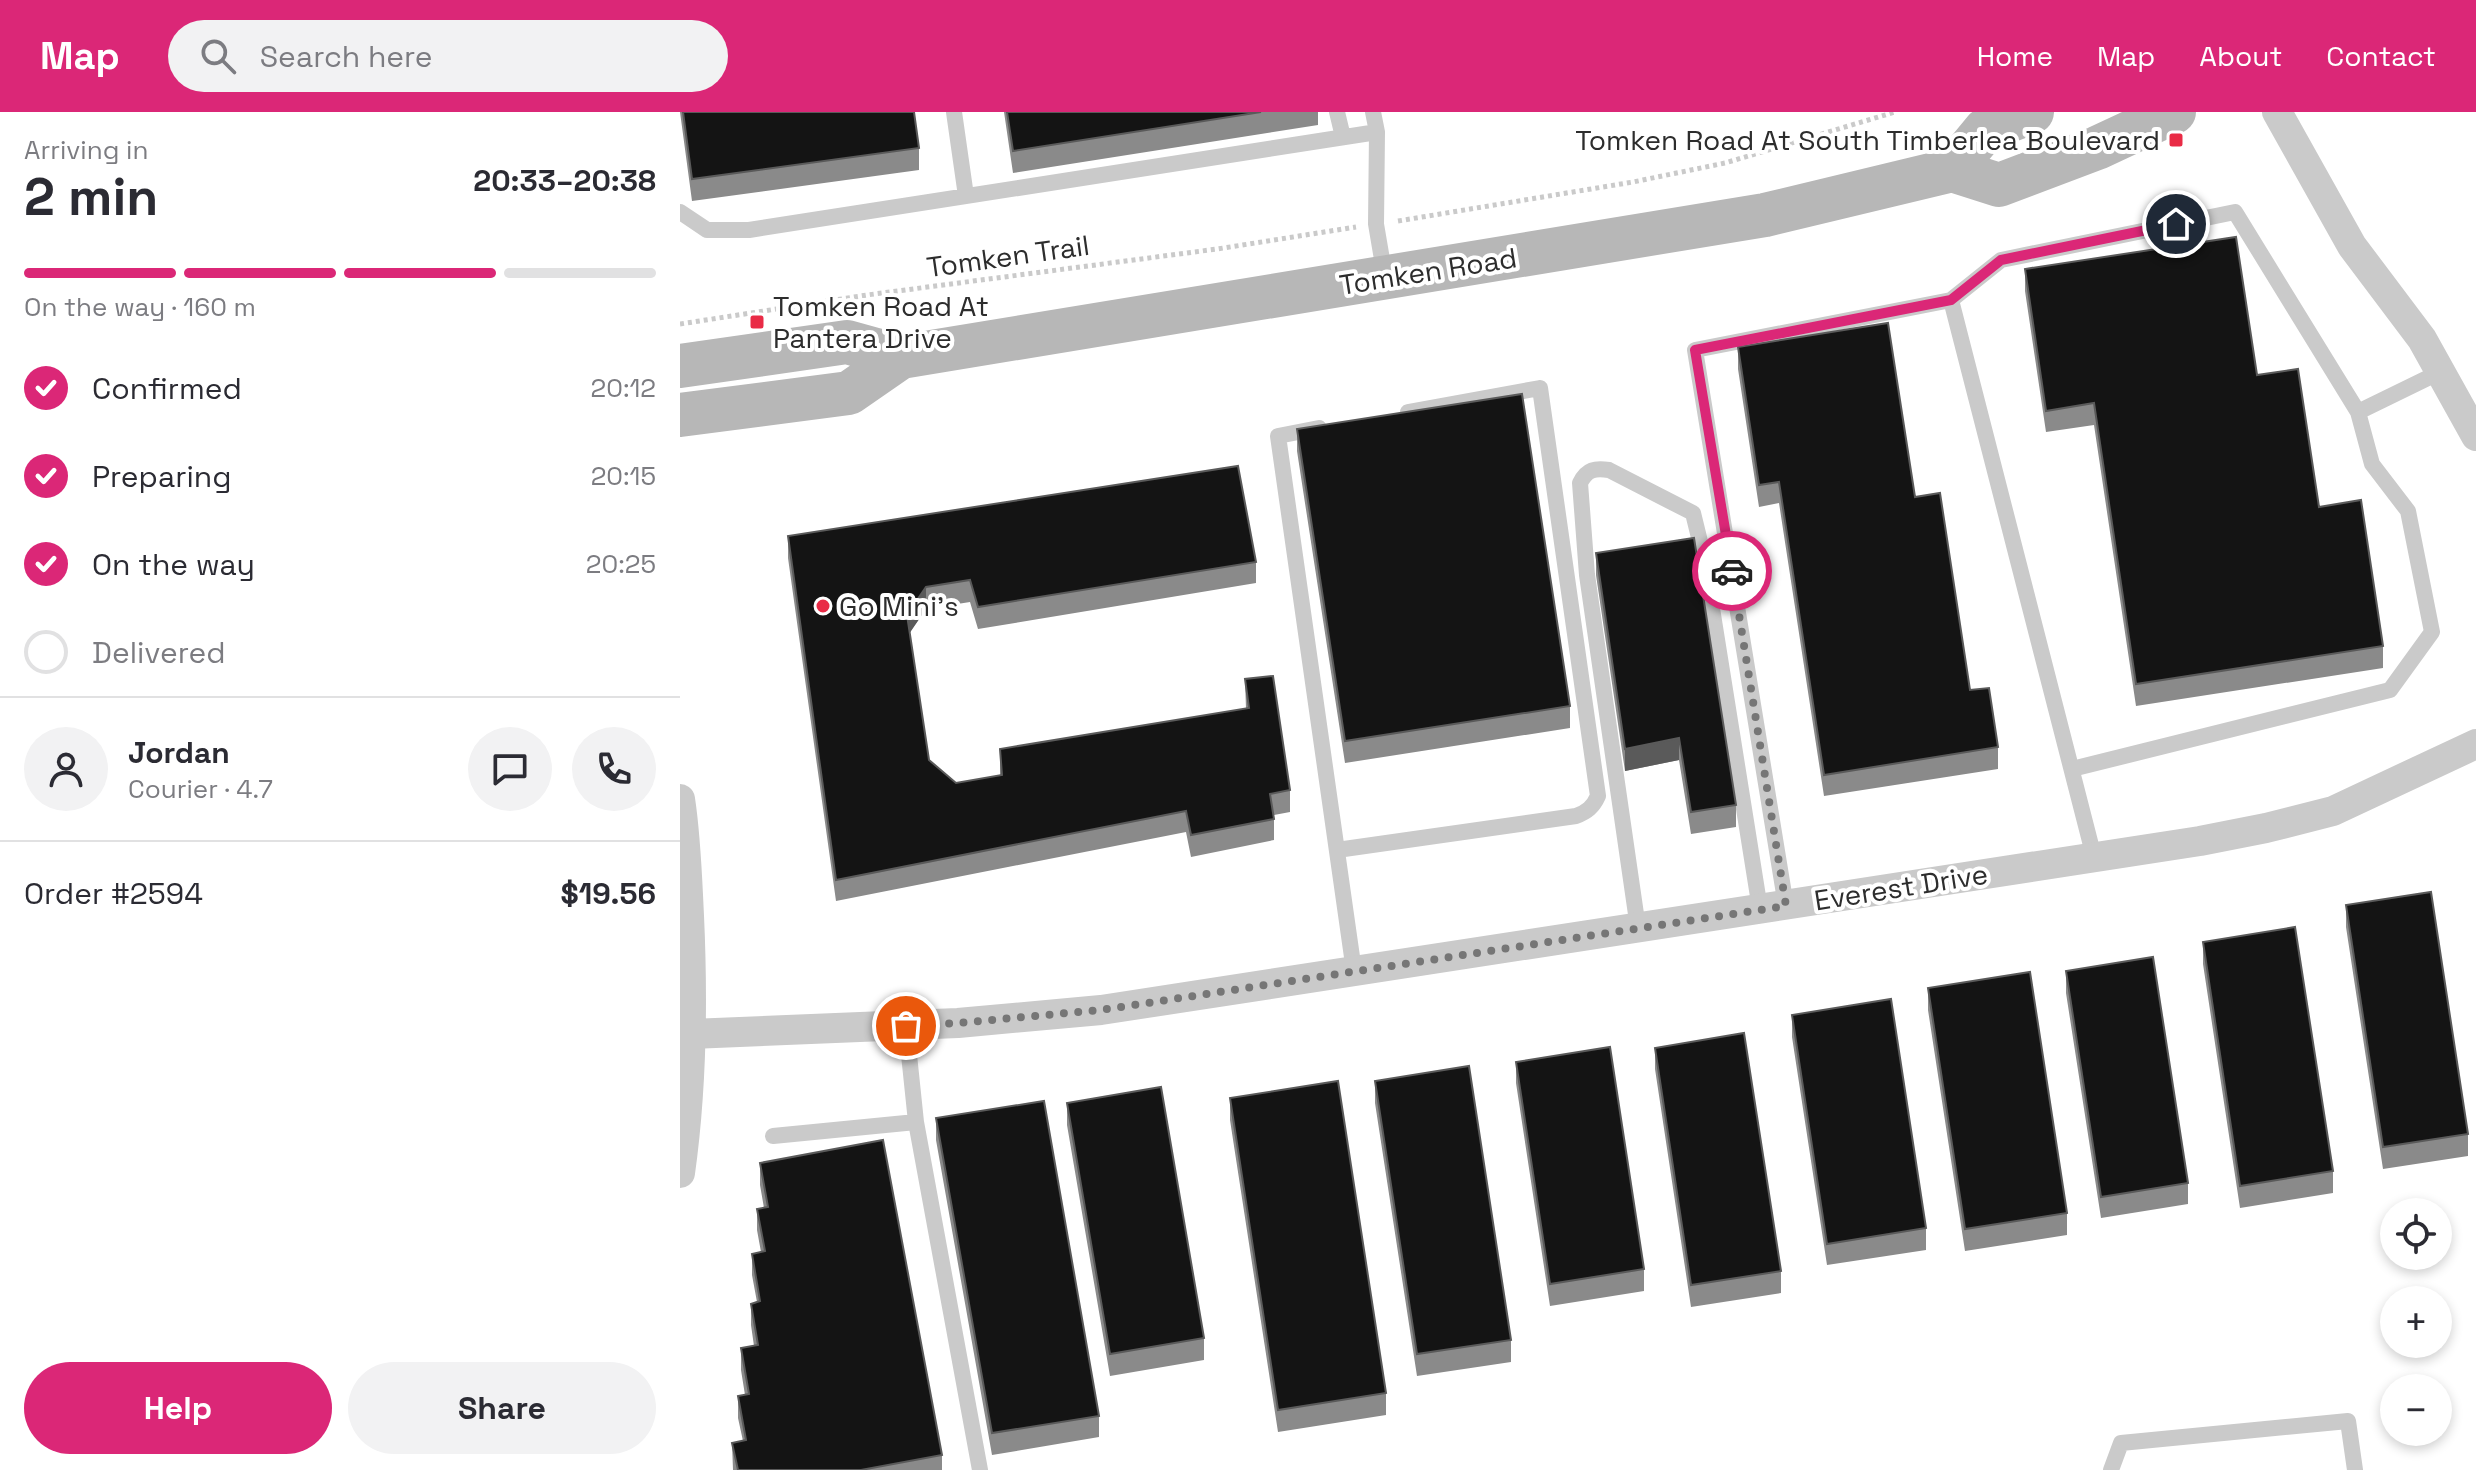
<!DOCTYPE html>
<meta charset="utf-8">
<style>
body{margin:0;font-family:"Space Grotesk",sans-serif;background:#f2f2f3;color:#2b2b33;height:100vh;display:flex;flex-direction:column;font-size:30px;white-space:nowrap}
*{box-sizing:border-box;margin:0}
p{font-size:26px;color:#7c7c81}
.icon{flex:none;width:44px;height:44px;fill:none;stroke:currentColor;stroke-width:2;stroke-linecap:round;stroke-linejoin:round}
.map{position:relative;flex:1;overflow:hidden}
.drawer{display:flex;flex-direction:column;background:#fff;width:680px}
.drawer>*{flex:none}
.controls{position:absolute;left:1700px;top:1086px;display:grid;gap:16px}
.controls a{display:grid;place-items:center;width:72px;height:72px;border-radius:50%;background:#fff;box-shadow:0 4px 12px #0003;font-size:40px}
.pin{position:absolute;display:grid;place-items:center;width:68px;height:68px;color:#fff;margin:-34px;border:4px solid #fff;border-radius:50%;box-shadow:0 2px 8px #0007}
.courier{position:absolute;display:grid;place-items:center;width:80px;height:80px;margin:-40px;border:6px solid #db2777;border-radius:50%;background:#fff;color:#222;box-shadow:0 2px 10px #0007}
.head em{font-style:normal;font-weight:600}
.head div{display:flex;flex-direction:column-reverse}
.head{display:flex;align-items:center;justify-content:space-between;height:136px;padding:0 24px}
h1{font-size:52px;font-weight:600;line-height:60px}
.bar{display:grid;grid-template-columns:repeat(4,1fr);gap:12px 8px;align-content:center;height:96px;padding:0 24px}
.bar i{height:10px;border-radius:6px;background:#e1e1e2}
.bar .active{background:#db2777}
.bar p{grid-column:span 4}
.line{display:flex;align-items:center;gap:20px;padding:0 24px;border-top:2px solid #e1e1e2}
.line div{flex:1}
.round{display:grid;place-items:center;flex:none;width:84px;height:84px;border-radius:42px;background:#f2f2f3}
ol{padding:0 24px;list-style:none}
li{display:flex;align-items:center;gap:24px;height:88px}
li p{margin-inline-start:auto}
li .icon{padding:8px;border-radius:50%;background:#db2777;color:#fff;stroke-width:4}
li:last-child{color:#7c7c81}
li i{width:44px;height:44px;border:4px solid #e1e1e2;border-radius:50%}
.primary-button{display:flex;gap:16px;margin-top:auto;padding:16px 24px}
.primary-button a{flex:1;height:92px;border-radius:48px;background:#db2777;color:#fff;font-size:32px;font-weight:600;line-height:92px;text-align:center}
.primary-button a+a{background:#f2f2f3;color:#2b2b33}
header{display:flex;align-items:center;gap:48px;box-sizing:border-box;height:112px;padding:0 40px;background:#db2777;color:#fff}
header strong{font-size:38px}
nav{display:flex;gap:44px;margin-inline-start:auto;font-size:28px}
.search{width:560px;height:72px;background:#f2f2f3;display:flex;align-items:center;gap:20px;box-sizing:border-box;padding:0 28px;border-radius:44px;color:#7c7c81;font-size:30px}
main{display:flex;flex:1;min-height:0}
.map>svg:first-child{display:block}
.lines{fill:none;stroke-linecap:round;stroke-linejoin:round}
.path{stroke:#cacaca;stroke-width:5;stroke-dasharray:4 4;stroke-linecap:butt}
.service{stroke:#cacaca;stroke-width:16}
.minor{stroke:#cacaca;stroke-width:30}
.secondary{stroke:#b7b7b7;stroke-width:44}
.wall{fill:#8a8a8a}
.shaded-wall{fill:#5a5a5a}
.building{fill:#141414;stroke:#5a5a5a;stroke-width:2}
.done{stroke:#767676;stroke-width:8;stroke-dasharray:0 14.4}
.route{stroke:#db2777;stroke-width:10}
.poi-dot{fill:#e92b46;stroke:#fff;stroke-width:3}
.labels{text-anchor:middle;stroke-width:8;stroke-linejoin:round;paint-order:stroke}
.poi-label{font-size:28px;fill:#2d2d2d;stroke:#fff;text-anchor:start}
.street-label{font-size:28px;fill:#2d2d2d;stroke:#fff}
</style>
<header>
<strong>Map</strong>
<div class="search"><svg class="icon" aria-label="search" viewBox="0 0 24 24"><circle cx="10" cy="10" r="6"/><path d="M15 15l6 6"/></svg>Search here</div>
<nav><a>Home</a><a>Map</a><a>About</a><a>Contact</a></nav>
</header>
<main>
<section class="drawer">
<div class="head"><div><h1>2 min</h1><p>Arriving in</p></div><em>20:33–20:38</em></div>
<div class="bar"><i class="active"></i><i class="active"></i><i class="active"></i><i></i><p>On the way · 160 m</p></div>
<ol>
<li><svg class="icon" aria-label="check" viewBox="0 0 24 24"><path d="M5 12l5 5 9-10"/></svg>Confirmed<p>20:12</p></li>
<li><svg class="icon" aria-label="check" viewBox="0 0 24 24"><path d="M5 12l5 5 9-10"/></svg>Preparing<p>20:15</p></li>
<li><svg class="icon" aria-label="check" viewBox="0 0 24 24"><path d="M5 12l5 5 9-10"/></svg>On the way<p>20:25</p></li>
<li><i></i>Delivered</li>
</ol>
<div class="line" style="height:144px"><a class="round"><svg class="icon" aria-label="person" viewBox="0 0 24 24"><circle cx="12" cy="8" r="4"/><path d="M4 21q1-7 8-7t8 7"/></svg></a><div><b>Jordan</b><p>Courier · 4.7</p></div><a class="round"><svg class="icon" aria-label="chat" viewBox="0 0 24 24"><path d="M4 5h16v11H9l-5 4z"/></svg></a><a class="round"><svg class="icon" aria-label="phone" viewBox="0 0 24 24"><path d="M5 4h4l2 5-3 2q2 4 5 5l2-3 5 2v4C11 20 4 13 5 4z"/></svg></a></div>
<div class="line" style="height:104px"><div>Order #2594</div><b>$19.56</b></div>
<div class="primary-button"><a>Help</a><a>Share</a></div>
</section>
<div class="map">
<svg width="1796" height="1358" viewBox="0 0 1796 1358">
<rect width="100%" height="100%" fill="#fff"/>
<g class="lines">
<path class="path" d="M718,109l235,-39 92,-19 170,-51
M0,212l187,-29 350,-46 139,-22"/>
<path class="service" d="M274,0l12,84
M657,0l6,25
M693,0l4,20 -1,92 9,53
M0,100l27,18h42l628,-98
M639,316l-41,8 76,535
M1392,657l318,-79 42,-58 -24,-121 -36,-47 -14,-52
M657,738l239,-34c11,-4 17,-9 22,-20l-58,-408 -132,24
M1414,745l-143,-557 50,-40 234,-48 123,200 82,-40
M1106,794l-91,-556 256,-50
M958,816l-51,-353 -7,-92c7,-14 15,-15 29,-13l84,43 11,45 56,351
M226,914l10,96
M93,1024l143,-14 64,348
M1431,1358l10,-27 227,-22 7,49"/>
<path class="minor" d="M1597,0l75,134 70,93 54,97
M0,687c6,39 7,77 9,117 4,87 3,171 -9,257
M11,922l267,-11 143,-13 1099,-169 66,-13 67,-17 143,-67"/>
<path class="secondary" d="M1272,58l33,-40 47,-18
M0,254l167,-24 54,15 864,-142 187,-45 47,15 98,-37 77,-36
M0,303l169,-22 52,-36"/>
</g>
<path class="wall" d="M0,0h234l5,36v22l-227,31z
M324,0h314v13l-305,48z
M1345,157l232,106 62,132 64,139v22l-247,38 -42,-281 -48,7 -21,-141z
M1058,235l177,150 55,193 28,57v22l-174,27 -45,-293 -20,4 -21,-138z
M617,317l273,277v22l-225,35 -48,-312z
M108,424l468,26v21l-278,46 -8,-27 -44,7 -17,24 20,127 27,23 44,-7v-27l246,-40 -1,-30 45,111v22l-16,3v25l-83,17 -5,-25 -350,69 -48,-343z
M916,441l140,252v22l-45,7 -12,-74 -54,11 -29,-196z
M1666,793l122,229v22l-85,13 -37,-242z
M1523,830l130,229v22l-93,15 -37,-244z
M1386,859l122,212v21l-87,14 -35,-225z
M1248,876l139,225v22l-102,16 -37,-241z
M1112,903l134,213v22l-99,15 -35,-228z
M975,936l126,223v22l-90,14 -36,-238z
M836,950l128,207v22l-94,15 -34,-223z
M695,969l136,259v22l-94,14 -42,-273z
M550,986l156,295v22l-108,17 -48,-312z
M387,991l137,235v22l-94,16 -43,-251z
M256,1006l163,298v21l-107,18 -56,-315z
M80,1051l182,292v15h-209l-1,-27 11,-2 -5,-23v-22l7,-1 -4,-25v-22l13,-2 -3,-21v-21l6,-2 -5,-27v-21l9,-2 -4,-22v-21l7,-1 -4,-23z"/>
<path class="shaded-wall" d="M246,475v22l-19,28v-22z
M999,626v22l-54,11v-22z"/>
<path class="building" d="M3,0h231l5,36 -227,31z
M327,0h254l-248,39z
M1556,125l21,138 41,-6 21,138 42,-7 22,146 -247,38 -42,-281 -48,8 -21,-142z
M1208,211l27,174 25,-4 30,197 19,-2 9,59 -174,28 -45,-293 -20,3 -21,-138z
M842,282l48,312 -225,35 -48,-312z
M558,354l18,96 -278,45 -8,-27 -44,7 -19,28 22,145 27,23 46,-8 -2,-26 249,-41 -4,-29 28,-3 17,114 -20,4 4,25 -83,16 -5,-24 -350,69 -48,-344z
M1014,426l42,267 -45,7 -12,-74 -54,11 -29,-196z
M1751,780l37,242 -85,13 -37,-242z
M1615,815l38,244 -93,15 -37,-244z
M1473,845l35,226 -87,14 -35,-226z
M1350,860l37,241 -102,16 -37,-241z
M1211,887l35,229 -99,16 -35,-229z
M1064,921l37,238 -90,14 -36,-237z
M930,935l34,222 -94,15 -34,-222z
M789,954l42,274 -94,14 -42,-273z
M658,969l48,312 -108,17 -48,-312z
M481,975l43,251 -94,16 -43,-251z
M364,989l55,315 -107,17 -56,-315z
M203,1028l59,315 -81,15h-123l-6,-27 14,-3 -8,-44 11,-2 -8,-46 17,-3 -7,-41 9,-3 -8,-47 13,-3 -8,-42 11,-2 -8,-44z"/>
<g class="lines">
<path class="done" d="M226,914l52,-3 143,-13 685,-104 -54,-335"/>
<path class="route" d="M1052,459l-37,-221 256,-50 50,-40 175,-36"/>
</g>
<g class="poi-dot">
<rect x="1488" y="20" width="16" height="16" rx="4"/>
<rect x="69" y="202" width="16" height="16" rx="4"/>
<circle cx="143" cy="494" r="8"/>
</g>
<g class="labels">
<g class="poi-label">
<text x="1480" y="38" text-anchor="end">Tomken Road At South Timberlea Boulevard</text>
<text x="93" y="204">Tomken Road At<tspan x="93" dy="32">Pantera Drive</tspan></text>
<text x="159" y="504">Go Mini's</text>
</g>
<g class="street-label">
<text transform="translate(328 144) rotate(-8)" y="10">Tomken Trail</text>
<text transform="translate(748 159) rotate(-9)" y="10">Tomken Road</text>
<text transform="translate(1221 775) rotate(-9)" y="10">Everest Drive</text>
</g>
</g>
</svg>
<div class="controls">
<a><svg class="icon" aria-label="locate" viewBox="0 0 24 24"><circle cx="12" cy="12" r="6"/><path d="M12 2v4M12 18v4M2 12h4M18 12h4"/></svg></a>
<a>+</a>
<a>−</a>
</div>
<div class="pin" style="left:226px;top:914px;background:#ea580c"><svg class="icon" aria-label="bag" viewBox="0 0 24 24"><path d="M5 8h14l-1 12H6zM9 8a3 3 0 0 1 6 0"/></svg></div>
<div class="pin" style="left:1496px;top:112px;background:#1f2937"><svg class="icon" aria-label="home" viewBox="0 0 24 24"><path d="M3 11l9-7 9 7M6 9v11h12V9"/></svg></div>
<div class="courier" style="left:1052px;top:459px"><svg class="icon" aria-label="car" viewBox="0 0 24 24"><path d="M5 17H2v-5l4-1 3-4h7l3 4 3 1v5h-3M9 17h6M6 11h13"/><circle cx="7" cy="17" r="2"/><circle cx="17" cy="17" r="2"/></svg></div>
</div>
</main>
